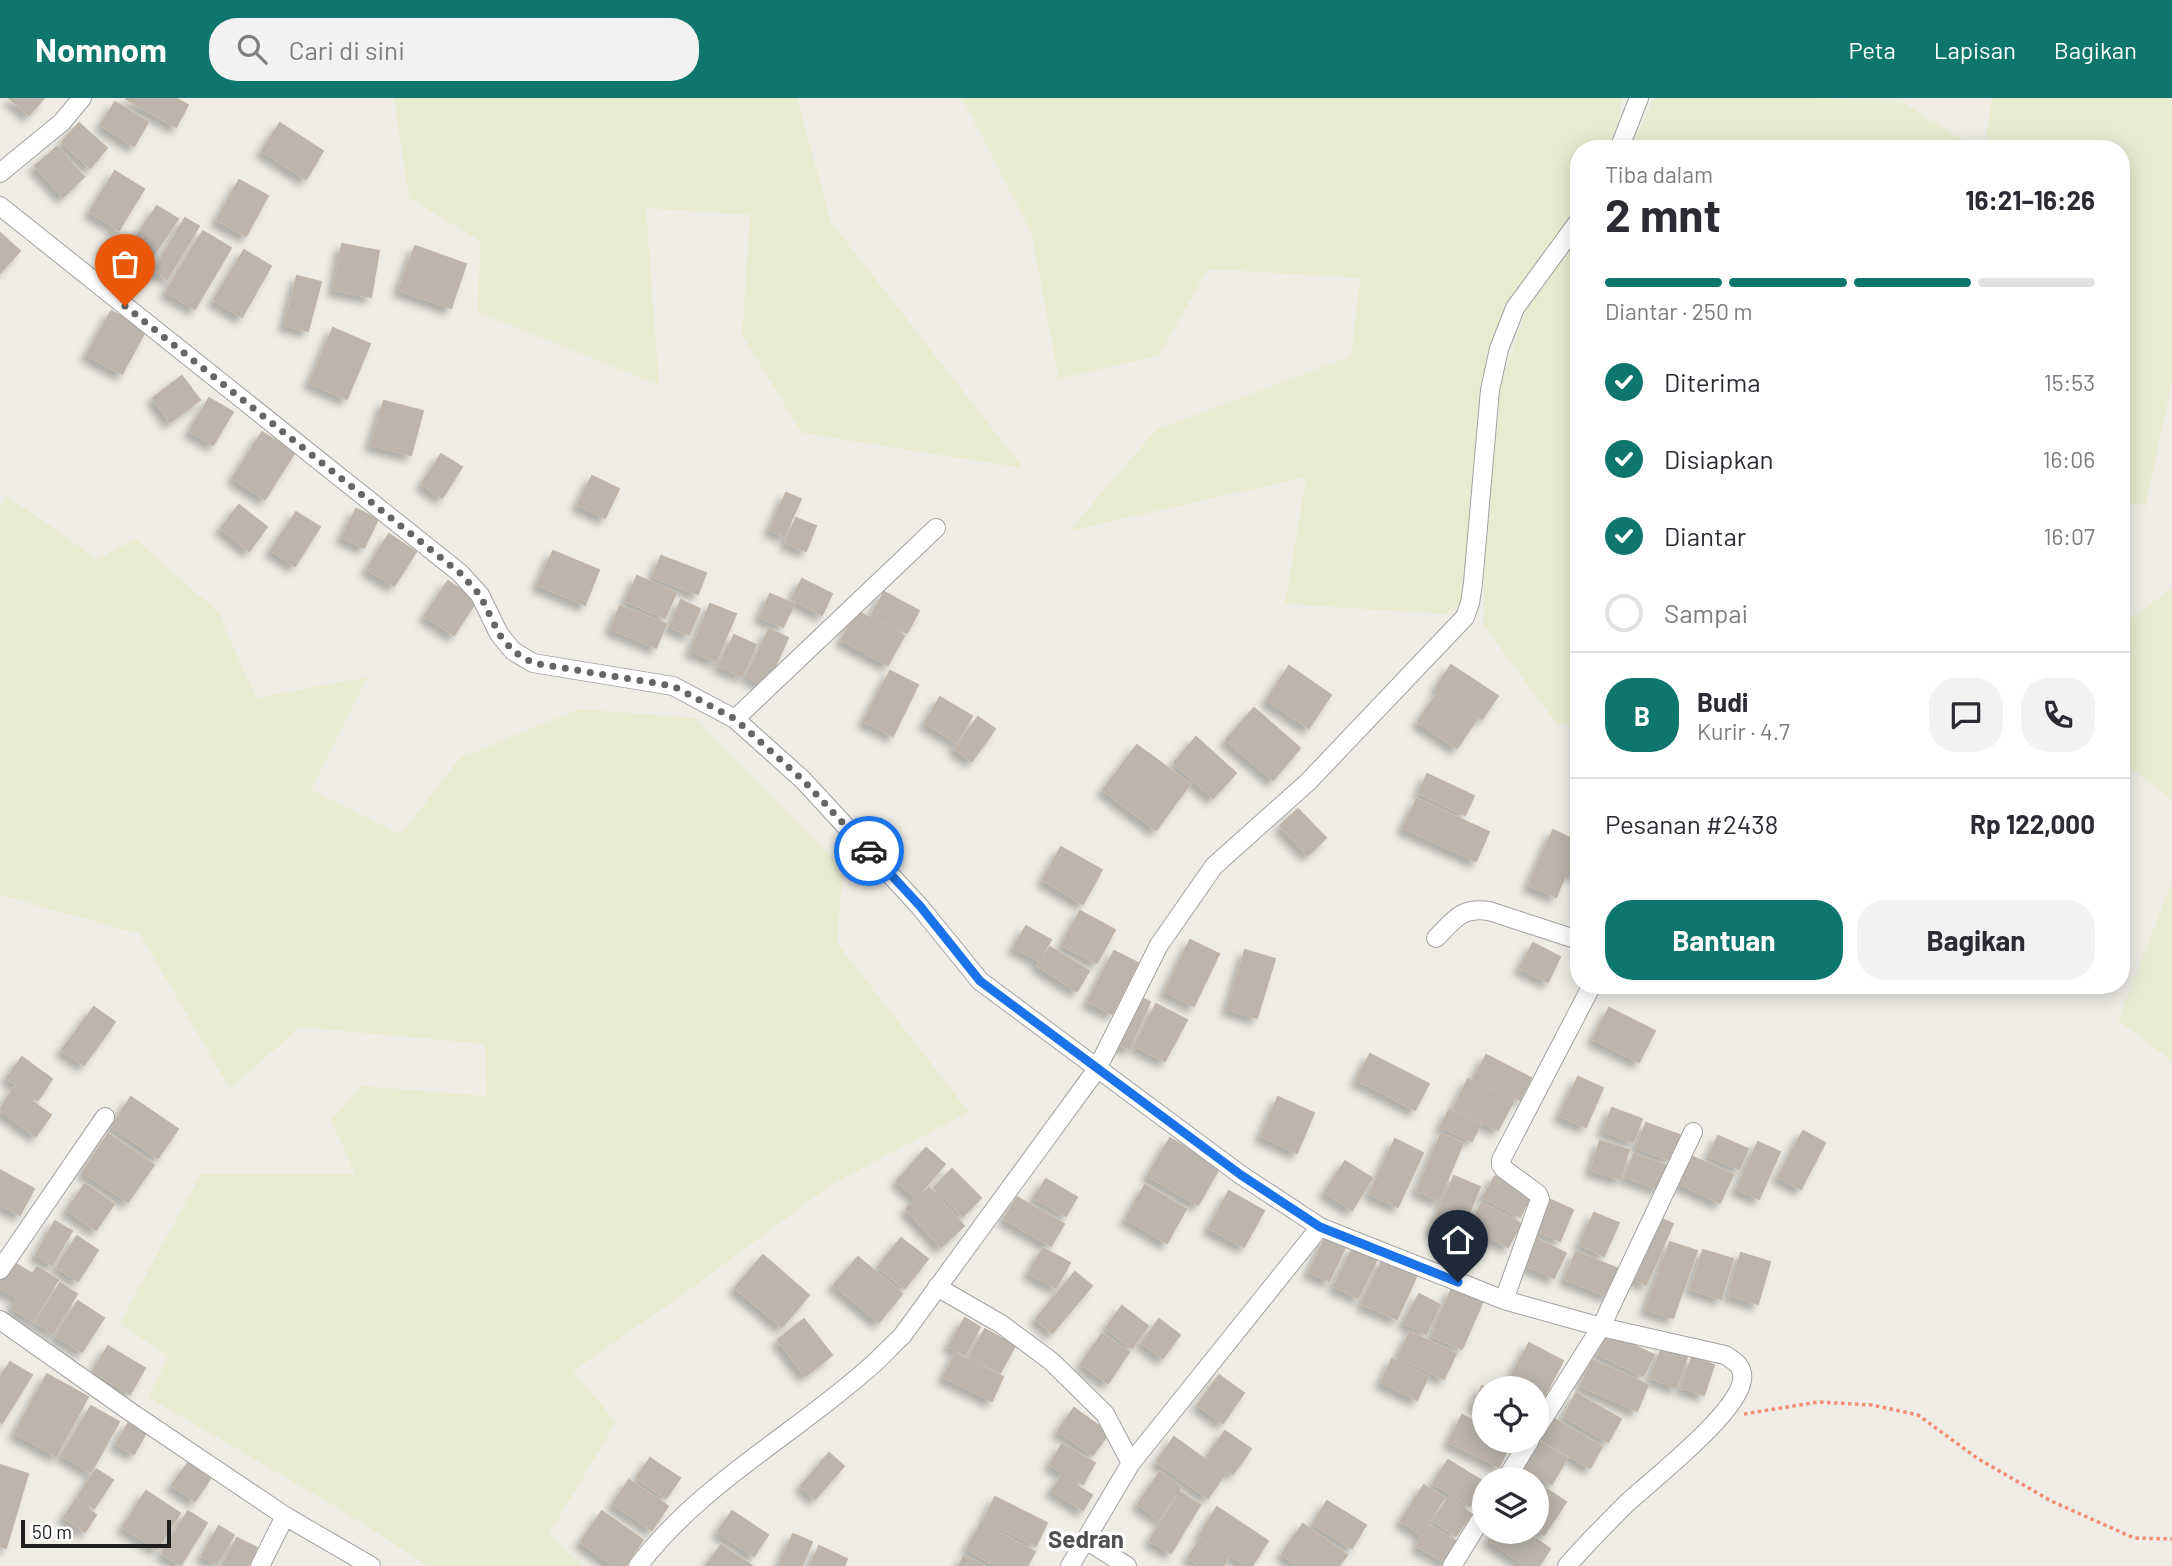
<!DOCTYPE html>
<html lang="id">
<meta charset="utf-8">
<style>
body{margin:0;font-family:Barlow,sans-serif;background:#f2f2f3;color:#2b2b33;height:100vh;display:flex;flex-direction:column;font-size:26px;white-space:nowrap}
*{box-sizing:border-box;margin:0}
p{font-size:23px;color:#7c7c81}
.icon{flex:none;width:38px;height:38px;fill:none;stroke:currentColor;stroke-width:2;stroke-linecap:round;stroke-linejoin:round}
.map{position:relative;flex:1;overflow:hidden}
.details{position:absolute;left:1570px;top:42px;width:560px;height:854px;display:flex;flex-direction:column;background:#fff;border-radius:28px;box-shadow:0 4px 18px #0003}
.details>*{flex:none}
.fabs{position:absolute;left:1472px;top:1278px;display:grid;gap:14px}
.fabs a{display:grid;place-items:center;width:77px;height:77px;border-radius:50%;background:#fff;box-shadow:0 4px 18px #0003;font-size:35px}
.scale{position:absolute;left:21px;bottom:18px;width:150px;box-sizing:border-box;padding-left:7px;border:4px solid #1e1e1e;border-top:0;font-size:19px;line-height:24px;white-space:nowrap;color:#1e1e1e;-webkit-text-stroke:5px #fff;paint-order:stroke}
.pin{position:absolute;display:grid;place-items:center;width:60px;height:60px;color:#fff;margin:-72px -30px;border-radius:50% 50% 50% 0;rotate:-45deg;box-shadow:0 0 7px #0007}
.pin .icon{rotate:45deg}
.courier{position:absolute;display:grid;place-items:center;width:70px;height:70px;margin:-35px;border:5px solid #1a73e8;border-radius:50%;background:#fff;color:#222;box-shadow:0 2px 9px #0007}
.headline em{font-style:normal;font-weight:700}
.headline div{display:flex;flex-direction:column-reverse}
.headline{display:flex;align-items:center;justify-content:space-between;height:119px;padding:0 35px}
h1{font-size:46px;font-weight:700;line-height:52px}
.bar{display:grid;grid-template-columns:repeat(4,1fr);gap:10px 7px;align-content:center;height:84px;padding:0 35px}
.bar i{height:9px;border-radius:5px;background:#e1e1e2}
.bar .on{background:#0f766e}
.bar p{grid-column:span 4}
.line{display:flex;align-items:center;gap:18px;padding:0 35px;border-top:2px solid #e1e1e2}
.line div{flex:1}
.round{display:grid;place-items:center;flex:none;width:74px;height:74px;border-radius:28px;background:#f2f2f3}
ol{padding:0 35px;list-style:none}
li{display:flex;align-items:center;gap:21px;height:77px}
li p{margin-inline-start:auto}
li .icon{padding:7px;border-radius:50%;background:#0f766e;color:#fff;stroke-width:4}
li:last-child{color:#7c7c81}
li i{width:38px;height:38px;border:4px solid #e1e1e2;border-radius:50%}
.action{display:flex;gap:14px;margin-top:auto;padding:14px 35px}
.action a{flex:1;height:80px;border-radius:28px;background:#0f766e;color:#fff;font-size:28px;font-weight:700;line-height:80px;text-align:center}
.action a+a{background:#f2f2f3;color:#2b2b33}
header{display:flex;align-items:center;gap:42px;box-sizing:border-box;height:98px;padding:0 35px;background:#0f766e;color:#fff}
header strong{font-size:33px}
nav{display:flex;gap:38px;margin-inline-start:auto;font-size:24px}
.search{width:490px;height:63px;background:#f2f2f3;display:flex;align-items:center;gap:18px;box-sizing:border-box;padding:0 24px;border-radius:28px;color:#7c7c81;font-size:26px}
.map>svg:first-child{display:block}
.farmland{fill:#e7ecd1}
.building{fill:#bbb5ae;stroke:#bfb4a8;stroke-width:2;filter:url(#shadow)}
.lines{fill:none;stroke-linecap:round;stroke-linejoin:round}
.minor-casing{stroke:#a2a2a2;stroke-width:20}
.path{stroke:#f28c72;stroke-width:3.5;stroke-dasharray:3.5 3.5;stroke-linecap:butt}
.minor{stroke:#fff;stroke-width:18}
.done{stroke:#676664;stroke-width:7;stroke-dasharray:0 12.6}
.route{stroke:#1a73e8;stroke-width:9}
.labels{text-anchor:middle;stroke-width:7;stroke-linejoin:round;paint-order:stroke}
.quarter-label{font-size:24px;font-weight:bold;fill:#515151;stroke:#fff}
</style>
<header>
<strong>Nomnom</strong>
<div class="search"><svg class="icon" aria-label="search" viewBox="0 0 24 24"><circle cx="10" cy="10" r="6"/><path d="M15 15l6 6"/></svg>Cari di sini</div>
<nav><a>Peta</a><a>Lapisan</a><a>Bagikan</a></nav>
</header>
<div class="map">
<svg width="2172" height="1468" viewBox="0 0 2172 1468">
<defs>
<filter id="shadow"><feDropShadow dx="-6" dy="6" stdDeviation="3.5" flood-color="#0004"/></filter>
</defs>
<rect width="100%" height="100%" fill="#eeece5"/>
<path class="farmland" d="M394,0h403l34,124 192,246 -221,-35 -60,-98 8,-120 -104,-7 13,177 -181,-73 2,-71 -71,-43z
M962,0h660l-4,29 -11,22h-29v60l-5,12 -59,72 -23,54 -30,258 -16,9 -160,-10 21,-127 -237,54 87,-101 195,-74 9,-78 -152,-9 -49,86 -100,24 -28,-147z
M1654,0h152l97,4 74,47h-346z
M1992,0h180v283l-26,124 -25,-3v-353h-137z
M1578,137v493l-23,-6 -72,-98 5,-202 38,-112z
M6,397l91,64 38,-20 83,73 38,86 112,-21 -57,113 90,44 59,-76 119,-49 116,9 148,151 -6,74 132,169 -137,72 -140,104 -119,83 43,51 -67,112 34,32h-155l-90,-58 -190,-111 21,-41 -50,-32 82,-150h154l-24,-54 30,-34 126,10 -2,-52 -185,-17 -70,62 -90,-155 -140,-39v-387z
M2172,490v211l-51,-38v-135z
M2172,784v179l-54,-41z"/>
<path class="building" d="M9,0h35l-15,17z
M126,0h49l13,7 -12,22 -50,-28z
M115,4l33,20 -14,24 -33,-21z
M79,25l28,25 -17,20 -28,-26z
M280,25l43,28 -17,28 -44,-28z
M57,49l27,30 -21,20 -28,-31z
M115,73l29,18 -25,41 -29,-18z
M239,82l29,16 -22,40 -29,-16z
M157,108l21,13 -26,38 -20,-14z
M185,120l14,8 -32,53 -13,-9z
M203,133l28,17 -36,61 -29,-17z
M0,135l20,18 -20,22z
M342,146l37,7 -8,46 -37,-7z
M415,148l51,18 -15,44 -52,-18z
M244,152l27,16 -29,51 -28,-17z
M297,178l24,6 -13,49 -23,-6z
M111,213l35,19 -24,44 -35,-19z
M333,230l37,16 -23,55 -37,-16z
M182,278l18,24 -30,22 -17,-24z
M209,300l24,14 -20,33 -23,-14z
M384,303l39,10 -12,44 -40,-10z
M262,334l33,20 -30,47 -32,-21z
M441,356l21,13 -20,31 -20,-14z
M592,378l27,13 -14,29 -27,-13z
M786,395l15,6 -17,37 -14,-6z
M239,407l28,22 -18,24 -28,-23z
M356,411l22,10 -14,29 -22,-11z
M296,414l24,15 -25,39 -24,-16z
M796,420l20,8 -10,25 -20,-8z
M389,436l27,18 -22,34 -27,-17z
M553,453l46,19 -14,35 -47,-20z
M661,458l45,17 -8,21 -45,-17z
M637,478l39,17 -11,25 -39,-17z
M802,481l30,15 -10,21 -30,-16z
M448,483l29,19 -23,35 -29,-19z
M884,494l35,19 -12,22 -35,-19z
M770,496l24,10 -11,23 -23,-10z
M681,502l19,9 -11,26 -19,-8z
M710,506l26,10 -20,47 -25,-10z
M620,508l46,18 -10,24 -45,-19z
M857,513l47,25 -16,29 -46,-25z
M769,531l19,9 -22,48 -19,-10z
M734,537l22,10 -14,31 -23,-10z
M1451,567l47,31 -16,23 -46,-31z
M1289,568l42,29 -22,33 -42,-28z
M890,573l28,14 -25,51 -29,-15z
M1437,596l39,26 -19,28 -39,-26z
M940,599l32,19 -15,26 -32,-19z
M1254,610l46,40 -27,32 -47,-40z
M978,619l17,12 -23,32 -17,-12z
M1196,639l40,36 -23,25 -39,-35z
M1137,647l53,39 -34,46 -53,-40z
M1427,676l47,22 -9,19 -46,-22z
M1417,701l72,33 -13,29 -73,-33z
M1298,711l28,29 -18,17 -28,-29z
M1553,732l25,12v34l-11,-5 -11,26 -27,-12z
M1061,749l41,23 -19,34 -40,-24z
M1080,813l35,19 -18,33 -35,-18z
M1026,828l25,14 -12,21 -25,-14z
M1190,842l29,14 -25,52 -29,-14z
M1533,845l27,14 -12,25 -28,-14z
M1050,849l39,24 -12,20 -39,-25z
M1245,852l30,9 -18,59 -29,-9z
M1114,853l24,12 -26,51 -24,-12z
M1137,898l13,6 -21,47 -13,-6z
M1156,906l31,16 -22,41 -30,-15z
M94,909l21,15 -31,43 -22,-15z
M1609,910l46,23 -16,31 -46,-23z
M1370,956l59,30 -14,26 -58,-30z
M1486,957l45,23 -11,22 -46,-22z
M22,959l30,22 -14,21 -31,-22z
M1578,979l25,11 -17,39 -26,-11z
M1468,981l45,23 -15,28 -44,-22z
M14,990l37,27 -15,21 -36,-26z
M131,999l47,32 -20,29 -46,-32z
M1278,999l36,16 -17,40 -36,-17z
M1612,1010l30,11 -9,23 -30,-11z
M1449,1012l31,15 -8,16 -31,-14z
M1646,1025l34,12 -9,25 -34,-12z
M1803,1033l22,12 -24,46 -23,-12z
M108,1036l46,31 -26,37 -45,-30z
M1441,1036l22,9 -24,57 -22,-9z
M1718,1038l30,13 -9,20 -30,-13z
M1170,1040l50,29 -22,38 -50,-29z
M1395,1041l28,14 -25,54 -28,-13z
M1600,1043l29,9 -9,29 -29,-9z
M1758,1044l22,10 -21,47 -22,-10z
M926,1050l19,16 -29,34 -19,-17z
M1634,1056l33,12 -8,23 -34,-12z
M1691,1058l42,19 -13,28 -42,-20z
M1345,1063l27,17 -20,32 -27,-18z
M952,1071l29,29 -18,18 -29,-28z
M0,1072l34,19 -14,26 -20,-11z
M1454,1078l26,11 -23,54 -26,-11z
M1495,1078l36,20 -11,21 -37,-20z
M1046,1081l31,18 -11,19 -32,-18z
M85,1086l29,20 -18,26 -29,-20z
M1145,1087l41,24 -19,34 -41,-24z
M929,1090l35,38 -23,21 -35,-38z
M1229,1093l35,20 -20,36 -35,-19z
M1017,1099l47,27 -13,22 -47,-27z
M1551,1102l22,10 -13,31 -22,-10z
M1482,1105l39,21 -13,23 -38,-21z
M1594,1115l25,10 -15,33 -24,-11z
M1658,1119l15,7 -27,61 -14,-7z
M55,1123l17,10 -20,34 -16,-10z
M77,1138l21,14 -20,31 -21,-14z
M1326,1138l20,10 -17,35 -20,-9z
M901,1140l27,21 -23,29 -27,-21z
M1536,1141l30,14 -12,25 -29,-13z
M1670,1144l27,9 -24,67 -27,-9z
M1354,1148l24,11 -20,41 -24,-12z
M1043,1150l27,15 -14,25 -27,-15z
M1703,1152l30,9 -12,40 -30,-10z
M1576,1154l43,17 -11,27 -43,-17z
M1741,1155l29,9 -12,42 -29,-9z
M763,1157l46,40 -27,32 -47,-39z
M858,1159l44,37 -23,28 -45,-37z
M1383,1161l34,16 -20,44 -35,-15z
M13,1164l18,11 -15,24 -16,-9v-6z
M37,1169l21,13 -25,41 -21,-13z
M1075,1174l17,14 -40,47 -16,-14z
M60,1185l17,11 -24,39 -17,-11z
M1452,1190l31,13 -21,48 -30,-13z
M1419,1196l21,11 -14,29 -22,-11z
M78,1203l26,17 -22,34 -26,-16z
M1122,1208l26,20 -16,22 -26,-20z
M965,1220l15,9 -15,28 -16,-9z
M804,1221l28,36 -27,21 -27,-36z
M1159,1221l21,16 -17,23 -21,-15z
M985,1231l30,17 -15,27 -30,-17z
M1410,1234l46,22 -12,25 -46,-22z
M1608,1235l46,22 -11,21 -45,-22z
M1102,1236l27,18 -21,31 -27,-19z
M1529,1245l34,18 -23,43 -4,-2v-14l-30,-2z
M108,1248l37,22 -15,26 -37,-23z
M1662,1250l25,9 -11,31 -25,-10z
M955,1256l48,23 -11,24 -48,-24z
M1692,1259l22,8 -10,30 -22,-7z
M1392,1261l36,18 -11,23 -36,-18z
M1592,1262l56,25 -11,26 -56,-25z
M10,1264l22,13 -30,48 -2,-2v-43z
M47,1276l41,23 -32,59 -41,-23z
M1219,1277l25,18 -21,30 -25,-18z
M1482,1288l4,2h-2v23l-11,-6z
M1576,1295l45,26 -13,23 -44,-26z
M91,1308l28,16 -28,50 -29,-17z
M1074,1310l35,25 -16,22 -35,-24z
M1462,1317l22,11v14h28l-13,27 -50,-25z
M1553,1320l49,29 -12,21 -50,-29z
M129,1324l17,11 -12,21 -18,-10z
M1225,1333l26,18 -18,25 -26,-18z
M1174,1339l51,37 -17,24 -51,-36z
M1536,1342l31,18 -15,26 -33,-18z
M1062,1346l33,19 -12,21 -33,-19z
M829,1355l15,13 -29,33 -14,-13z
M650,1360l30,20 -14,20 -29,-20z
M1448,1362l36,22 -14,24 -37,-23z
M188,1365l22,16 -15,22 -23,-16z
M0,1367l28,9 -22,74 -6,-2z
M96,1371l17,11 -19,28 -16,-11z
M1160,1374l21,15 -22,32 -21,-15z
M1061,1378l31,19 -9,15 -31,-19z
M629,1382l39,26 -16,24 -39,-26z
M1536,1384l30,20 -22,33 -8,-5z
M1424,1387l20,13 -23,36 -20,-13z
M146,1393l34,22 -23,36 -34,-22z
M1180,1394l20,13 -29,48 -21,-12z
M995,1399l52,26 -11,23 -52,-26z
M1449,1400l22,16 -15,22 -23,-16z
M76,1402l20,15 -11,17 -21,-15z
M1327,1403l39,24 -14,23 -39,-24z
M1217,1409l51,34 -16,25h-5l-47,-31z
M188,1413l19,12 -26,42 -19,-11z
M602,1413l41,29 -18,26h-11l-33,-24z
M732,1413l36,24 -14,21 -36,-24z
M981,1425l54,29 -8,14h-30l-30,-17z
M1303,1426l44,31 -8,11h-40l-17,-12z
M1428,1427l31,18 -12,20 -30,-17z
M219,1428l15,9 -17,29 -15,-8z
M1495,1433h30l25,18 -11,17h-13l-37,-26z
M793,1436l19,8 -10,24h-23z
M237,1440l20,10 -9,18h-25z
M1200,1442l28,18 -5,8h-22l-13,-8z
M721,1447l31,21h-46z
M819,1448l28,13 -3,7h-34z
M964,1458l20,10h-25z"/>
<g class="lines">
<defs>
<path id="minor" d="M1619,51l20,-51
M0,75l62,-51 20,-24
M0,108l460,367 20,22 19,39 14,17 20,12 140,23 62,33 68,61 117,127 60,74 261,194 79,52 184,73 97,27 124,28c10,6 19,12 17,25 -4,33 -89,99 -116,124 -20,20 -41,41 -59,62
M735,621l201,-191
M1436,840c19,-19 25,-31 53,-27l89,29
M0,1172l105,-153
M937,1189l64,37 50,37 54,53 26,49
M1504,1202l36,-101 -2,-5 -34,-25 -3,-4v-5l91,-175
M0,1222l132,93 153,103 86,50
M1536,1332l65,-103 92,-195
M1506,1381l24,-39
M1086,1442l41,26
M260,1468l25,-50
M638,1468c61,-80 150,-128 225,-193 14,-11 26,-25 39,-37l195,-267 62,-124 55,-79 94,-84 157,-165 5,-14 3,-20 17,-193 9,-41 16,-41 63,-86
M1070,1468l61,-103 189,-236
M1452,1468l32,-52"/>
</defs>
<use href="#minor" class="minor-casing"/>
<path class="path" d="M1744,1316l74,-12 54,3 46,10 59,43 74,43 83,37 38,1"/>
<use href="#minor" class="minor"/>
</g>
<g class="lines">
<path class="done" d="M125,208l335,267 20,22 19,39 14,17 20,12 140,23 62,33 68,61 66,71"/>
<path class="route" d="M869,753l51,55 60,75 261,194 79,52 138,55"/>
</g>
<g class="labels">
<g class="quarter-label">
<text x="1086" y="1450">Sedran</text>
</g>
</g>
</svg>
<div class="fabs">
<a><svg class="icon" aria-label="locate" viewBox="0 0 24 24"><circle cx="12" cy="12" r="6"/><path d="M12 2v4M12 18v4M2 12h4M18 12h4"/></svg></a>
<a><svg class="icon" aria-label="layers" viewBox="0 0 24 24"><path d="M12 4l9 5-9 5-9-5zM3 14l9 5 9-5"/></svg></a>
</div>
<div class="scale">50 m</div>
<div class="pin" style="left:125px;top:208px;background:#ea580c"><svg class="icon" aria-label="bag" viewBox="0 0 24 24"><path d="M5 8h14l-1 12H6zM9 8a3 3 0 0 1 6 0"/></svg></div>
<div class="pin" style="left:1458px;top:1184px;background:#1f2937"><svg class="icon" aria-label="home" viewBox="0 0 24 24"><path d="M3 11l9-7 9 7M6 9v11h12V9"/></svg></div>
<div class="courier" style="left:869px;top:753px"><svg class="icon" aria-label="car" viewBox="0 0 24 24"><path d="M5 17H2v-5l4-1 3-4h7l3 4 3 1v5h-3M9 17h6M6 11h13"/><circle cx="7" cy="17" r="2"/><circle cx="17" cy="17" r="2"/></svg></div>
<section class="details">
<div class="headline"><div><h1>2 mnt</h1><p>Tiba dalam</p></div><em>16:21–16:26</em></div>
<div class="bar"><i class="on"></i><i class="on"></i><i class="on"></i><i></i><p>Diantar · 250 m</p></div>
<ol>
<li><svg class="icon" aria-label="check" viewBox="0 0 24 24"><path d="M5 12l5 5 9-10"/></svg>Diterima<p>15:53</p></li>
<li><svg class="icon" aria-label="check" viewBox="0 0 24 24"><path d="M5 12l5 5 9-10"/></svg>Disiapkan<p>16:06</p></li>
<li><svg class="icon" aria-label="check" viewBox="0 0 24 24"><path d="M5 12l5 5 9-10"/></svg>Diantar<p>16:07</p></li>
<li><i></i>Sampai</li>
</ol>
<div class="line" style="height:126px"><b class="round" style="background:#0f766e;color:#fff">B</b><div><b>Budi</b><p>Kurir · 4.7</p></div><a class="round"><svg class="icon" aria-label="chat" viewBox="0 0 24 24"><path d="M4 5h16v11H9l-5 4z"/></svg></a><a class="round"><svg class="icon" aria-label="phone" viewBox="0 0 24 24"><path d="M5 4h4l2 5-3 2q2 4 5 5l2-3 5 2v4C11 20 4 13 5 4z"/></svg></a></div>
<div class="line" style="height:91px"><div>Pesanan #2438</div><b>Rp 122,000</b></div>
<div class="action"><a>Bantuan</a><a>Bagikan</a></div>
</section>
</div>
